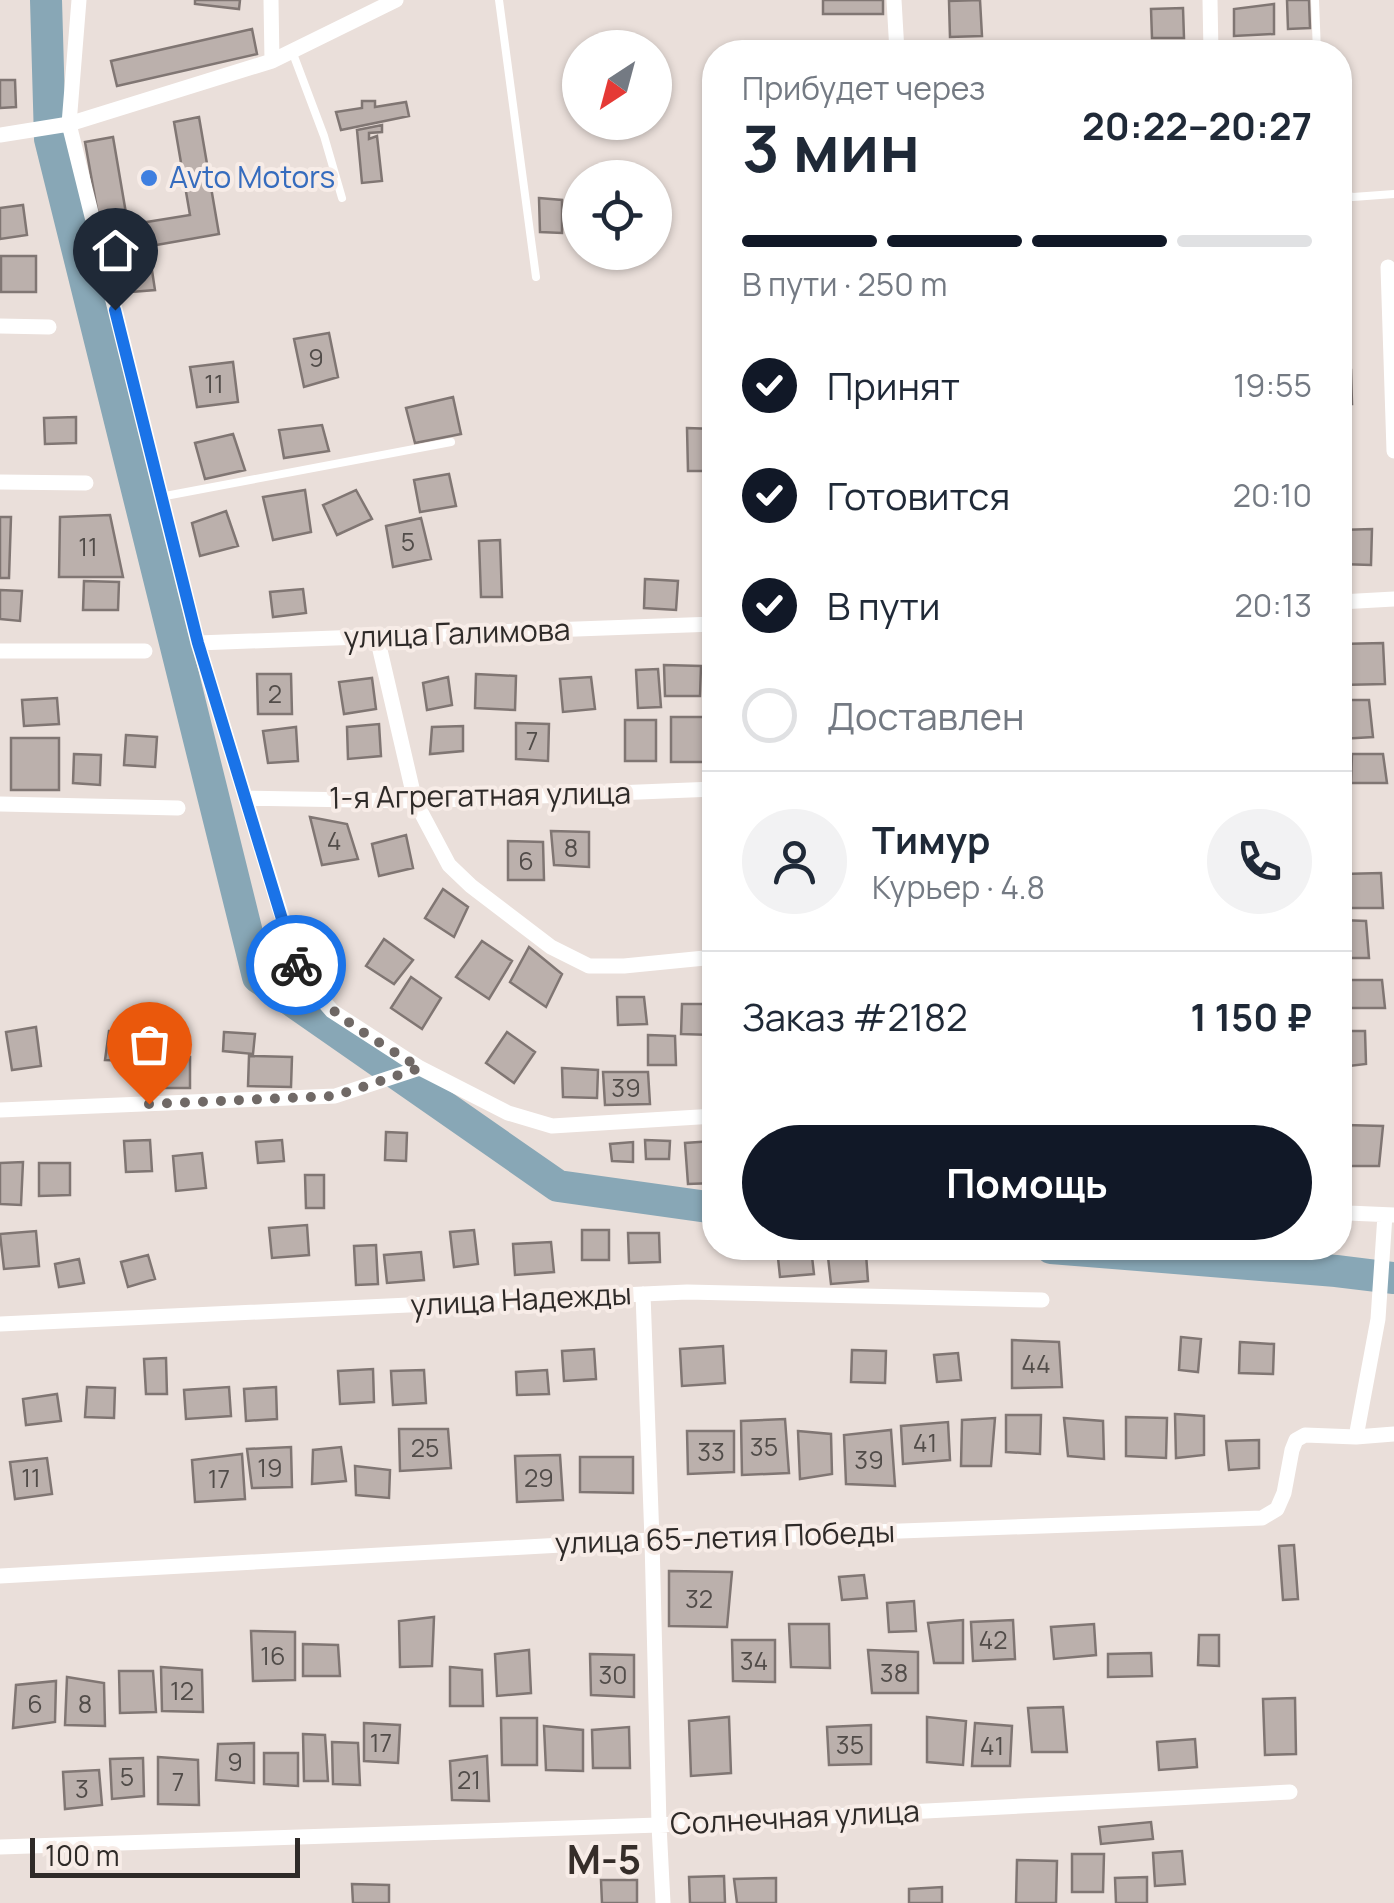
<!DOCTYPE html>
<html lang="ru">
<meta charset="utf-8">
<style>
body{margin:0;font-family:Manrope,sans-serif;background:#f2f2f3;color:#1f2937;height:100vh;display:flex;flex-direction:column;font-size:38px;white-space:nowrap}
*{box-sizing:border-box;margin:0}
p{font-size:32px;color:#747a83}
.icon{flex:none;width:55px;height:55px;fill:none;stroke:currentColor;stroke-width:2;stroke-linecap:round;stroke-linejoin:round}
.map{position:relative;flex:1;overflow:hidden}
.drawer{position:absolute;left:702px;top:40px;width:650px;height:1220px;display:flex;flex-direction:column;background:#fff;border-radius:40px;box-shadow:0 2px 8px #0004}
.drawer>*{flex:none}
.needle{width:65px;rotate:216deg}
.tools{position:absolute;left:562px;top:30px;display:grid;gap:20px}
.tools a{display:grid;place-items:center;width:110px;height:110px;border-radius:50%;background:#fff;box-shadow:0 2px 8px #0004;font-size:50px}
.scale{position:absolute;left:30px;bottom:25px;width:270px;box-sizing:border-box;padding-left:10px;border:5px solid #2e2a28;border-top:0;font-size:28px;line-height:35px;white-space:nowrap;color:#2e2a28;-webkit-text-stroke:8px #f7ece7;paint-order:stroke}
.pin{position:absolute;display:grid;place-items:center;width:85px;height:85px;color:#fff;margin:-102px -42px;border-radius:50% 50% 50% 0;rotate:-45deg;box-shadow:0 0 10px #0007}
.pin .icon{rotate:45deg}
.courier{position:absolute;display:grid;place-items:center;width:100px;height:100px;margin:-50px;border:8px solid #1a73e8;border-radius:50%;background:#fff;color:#222;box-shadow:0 2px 12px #0007}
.headline em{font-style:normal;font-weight:700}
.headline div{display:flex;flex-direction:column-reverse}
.headline{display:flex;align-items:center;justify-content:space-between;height:170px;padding:0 40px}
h1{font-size:65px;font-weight:700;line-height:75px}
.bar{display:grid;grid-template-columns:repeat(4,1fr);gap:15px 10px;align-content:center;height:120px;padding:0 40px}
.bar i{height:12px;border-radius:8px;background:#e0e1e3}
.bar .active{background:#111827}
.bar p{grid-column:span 4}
.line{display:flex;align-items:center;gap:25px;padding:0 40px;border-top:2px solid #e0e1e3}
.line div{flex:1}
.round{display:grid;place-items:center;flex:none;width:105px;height:105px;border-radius:52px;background:#f2f2f3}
ol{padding:0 40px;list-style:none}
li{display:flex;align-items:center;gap:30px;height:110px}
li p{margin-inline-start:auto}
li .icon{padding:10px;border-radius:50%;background:#111827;color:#fff;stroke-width:4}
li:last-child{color:#747a83}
li i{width:55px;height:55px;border:5px solid #e0e1e3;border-radius:50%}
.primary-button{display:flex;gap:20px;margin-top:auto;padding:20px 40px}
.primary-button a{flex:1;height:115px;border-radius:60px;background:#111827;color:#fff;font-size:40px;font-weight:700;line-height:115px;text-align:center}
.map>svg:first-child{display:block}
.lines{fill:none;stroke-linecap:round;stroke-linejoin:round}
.river{stroke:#88a7b6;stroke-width:32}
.building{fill:#bbb0ac;stroke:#807673;stroke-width:2.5}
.lane{stroke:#fff;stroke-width:8}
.street{stroke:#fff;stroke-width:15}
.done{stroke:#706966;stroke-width:10;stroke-dasharray:0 18}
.route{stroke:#1a73e8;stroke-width:12}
.shop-dot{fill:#3f7fe0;stroke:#f7ece7;stroke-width:4}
.labels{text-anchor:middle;stroke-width:8;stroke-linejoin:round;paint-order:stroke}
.number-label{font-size:25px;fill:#514c49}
.shop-label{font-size:30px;fill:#366cbe;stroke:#f7ece7;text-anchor:start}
.street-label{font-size:30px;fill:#2e2a28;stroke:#f7ece7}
.district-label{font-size:40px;font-weight:bold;fill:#352d29;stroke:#f7ece7}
</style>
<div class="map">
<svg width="1394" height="1903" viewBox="0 0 1394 1903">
<rect width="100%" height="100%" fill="#eadfda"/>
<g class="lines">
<path class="river" d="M46,0l4,139 208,838 300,209 157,22
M1051,1248l285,23 58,7"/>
</g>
<path class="building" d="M195,0h45l-1,9 -44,-5z
M823,0h60v14h-60z
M980,0l2,36 -32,1 -1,-36z
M1287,0h22l1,28 -22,1z
M1274,4v30l-40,2v-27z
M1183,8l1,30h-32l-1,-29z
M252,29l5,25 -140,32 -6,-25z
M0,80h15l1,27 -16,1z
M362,101h13v6l31,-5 3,14 -68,14 -5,-18 26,-4z
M199,117l20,117 -114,20 -20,-112 28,-5 15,88 62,-10 -16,-93z
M382,125v7l-13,1v6l8,-3 5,45 -20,2 -5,-53z
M539,198l23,2v33l-22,-1z
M23,205l4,30 -27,4v-31z
M1,256h35v36h-35z
M151,264l4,26 -36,3 -4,-27z
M329,333l9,44 -34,10 -10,-48z
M233,362l5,40 -41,5 -7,-40z
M1340,369l11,1 1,34h-12z
M453,397l8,37 -46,9 -9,-35z
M76,417v26l-31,1 -1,-26z
M322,425l7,26 -45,7 -5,-28z
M687,428l28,1v42h-27z
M233,434l12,36 -40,9 -10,-36z
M449,474l7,32 -36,6 -6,-32z
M305,490l6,42 -38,8 -10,-43z
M356,490l16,29 -35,16 -14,-30z
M226,511l12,35 -38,10 -8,-33z
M110,515l13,62h-64l1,-60z
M0,517h11l-2,61h-9z
M421,518l10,41 -38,8 -7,-41z
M1372,529l-1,36 -31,-1v-34z
M500,540l2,57h-21l-2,-56z
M645,579l33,2 -2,29 -32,-2z
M84,581l35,1 -1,28h-35z
M303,589l3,24 -33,4 -3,-25z
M0,590l22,1 -2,30 -20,-2z
M1383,643l2,41 -45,1v-41z
M664,665l37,1 -1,30h-35z
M658,669l3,38 -23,1 -2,-38z
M257,674h34l1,40h-34z
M476,674l40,2 -1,34 -40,-2z
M448,677l4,28 -25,5 -4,-27z
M591,677l4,32 -32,3 -3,-33z
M372,678l4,31 -32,5 -5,-32z
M57,698l2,26 -35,2 -2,-26z
M1340,700h29l4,37 -33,2z
M671,717h36l1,45h-37z
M625,720h31v41h-31z
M516,723l33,1 -1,37 -32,-2z
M379,724l2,32 -33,3 -1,-32z
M463,726v25l-33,3 2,-27z
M296,727l2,34 -30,2 -5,-32z
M126,735l31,2 -2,30 -31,-2z
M11,738h48v52h-48z
M74,754l27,1 -1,30 -27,-2z
M1352,754h31l4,29h-36z
M310,817l37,7 11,35 -36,6z
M551,831l38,1v35l-35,-2z
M406,835l7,33 -34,8 -7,-32z
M508,841l35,1 1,38h-36z
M1381,873l2,35h-38l-2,-34z
M443,889l25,18 -14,30 -29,-19z
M1340,920l26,1 3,37h-29z
M384,939l29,21 -19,24 -28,-18z
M482,941l30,20 -23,38 -33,-22z
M529,947l33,27 -16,33 -36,-25z
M411,977l30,21 -19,31 -31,-21z
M1345,980h37l3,28h-40z
M617,997h27l3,27 -29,1z
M682,1004h32v31l-33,-1z
M36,1027l5,39 -29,4 -6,-38z
M109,1031l32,3 -2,27 -34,-1z
M1340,1031h25l1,33 -26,3z
M224,1032l31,2 -2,20 -30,-3z
M507,1032l28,20 -21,31 -28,-20z
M648,1035l27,1 1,29h-28z
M159,1056l31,1v31h-31z
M249,1056l43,1 -1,30 -43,-1z
M562,1068l36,2 -1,28 -34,-1z
M603,1072h45l2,32 -45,1z
M1345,1125l38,1 -4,40h-37z
M386,1132l21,1 -1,28 -21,-1z
M150,1140l2,31 -26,1 -2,-31z
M282,1140l2,21 -26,2 -2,-21z
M645,1140l25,1 -1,18h-23z
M713,1141l2,42 -27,1 -3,-41z
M633,1142v20l-21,-1 -2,-17z
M202,1153l4,35 -30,3 -3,-35z
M23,1162l-2,43 -21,-1v-41z
M39,1163h31v32l-31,1z
M305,1175h19v33h-18z
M307,1225l2,30 -37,3 -3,-30z
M474,1230l4,34 -24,3 -4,-35z
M582,1230h27v30h-27z
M36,1231l3,35 -35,3 -4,-35z
M628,1233h31l1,29 -31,1z
M551,1242l3,30 -39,3 -2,-31z
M376,1245l2,39 -22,1 -2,-39z
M777,1248h34l3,26 -34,3z
M421,1252l3,28 -37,3 -3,-28z
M866,1254l2,27 -37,3 -3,-27z
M148,1255l7,24 -27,8 -7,-25z
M79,1259l5,24 -25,4 -4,-23z
M1181,1337l20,2 -3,33 -19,-2z
M1012,1340l47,2 3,45 -50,1z
M1240,1342l34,2 -1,30 -34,-1z
M723,1346l2,37 -43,3 -2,-37z
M594,1349l2,30 -32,2 -2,-30z
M852,1350l34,1 -1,32 -34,-1z
M958,1353l3,27 -24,2 -3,-27z
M166,1358l1,36h-21l-2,-35z
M373,1369l1,33 -34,2 -2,-33z
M424,1370l2,33 -33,2 -2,-34z
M547,1370l2,24 -32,1 -1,-23z
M87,1387l28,1 -1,30 -29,-1z
M229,1387l2,29 -45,3 -2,-29z
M276,1387l1,32 -31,2 -2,-32z
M57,1394l4,27 -35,4 -3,-26z
M1175,1414l29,2v39l-28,3z
M1006,1415h35l-1,39 -34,-2z
M1126,1417l41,1 -1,40 -40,-2z
M995,1418l-4,48h-30l1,-46z
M1064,1418l39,3 1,38 -36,-3z
M785,1419l4,54 -47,2 -1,-54z
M948,1422l2,38 -47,4 -2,-38z
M399,1429h49l3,39 -51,3z
M891,1430l4,56 -49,-2 -2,-49z
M687,1431h47v41l-46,2z
M798,1431l33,3 1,40 -32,5z
M1259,1440v28l-30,2 -3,-29z
M291,1447l1,40 -40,1 -5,-39z
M341,1447l5,34 -34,3 1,-34z
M242,1454l3,45 -50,3 -3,-42z
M560,1455l3,45 -46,2 -2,-46z
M580,1457h53v36l-53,-1z
M47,1458l5,36 -37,5 -5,-37z
M355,1466l35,4 -1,28 -33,-3z
M1294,1545l4,54 -15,1 -4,-54z
M669,1571l63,1 -5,55 -58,-1z
M864,1575l3,23 -25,2 -3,-23z
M914,1601l2,30 -27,1 -2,-29z
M434,1617l-2,49 -32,1 -1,-46z
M963,1620v43h-29l-6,-40z
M1013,1620l2,39 -42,2 -2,-39z
M789,1624h40l1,44 -39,-1z
M1094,1624l2,31 -42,4 -3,-32z
M251,1631l44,1v48l-42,1z
M1199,1635h20v31l-21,-1z
M732,1640h43v42l-42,-1z
M303,1644l35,1 2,31h-37z
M529,1650l2,43 -34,3 -2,-42z
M868,1650l50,2v41h-46z
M1151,1653l1,23 -44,1v-23z
M590,1654l44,1v42l-43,-2z
M161,1667l41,3 1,42 -41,-1z
M450,1667l32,3 1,36h-33z
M119,1671h34l3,41 -36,1z
M67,1677l37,6 1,43 -40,-1z
M56,1681l-1,41 -42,6 3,-43z
M1295,1698l1,56 -31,1 -2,-56z
M1063,1707l4,45h-35l-4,-44z
M729,1717l2,56 -40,3 -2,-55z
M927,1717l39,4 -3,44 -36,-3z
M501,1718h36v47h-35z
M364,1723l36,2 -2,38 -34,-2z
M975,1723l37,3 -2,40h-38z
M871,1725v39l-42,1 -2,-38z
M544,1726l39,4v41l-37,-1z
M629,1727l1,41h-37l-1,-38z
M303,1734l22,1 3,46h-24z
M1195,1739l2,28 -38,3 -2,-28z
M332,1742l26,1 2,42 -27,-1z
M254,1743v40l-38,-3 2,-36z
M264,1753h34v33l-34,-2z
M487,1756l2,45 -37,-1 -2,-39z
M158,1757l40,3 1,45 -41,-1z
M143,1758l1,38 -32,3 -2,-40z
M99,1770l3,35 -37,4 -2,-37z
M1151,1822l2,17 -52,5 -2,-17z
M1182,1851l3,33 -30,2 -2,-33z
M1072,1854h32l-1,38h-31z
M1017,1860l40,1 -1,42h-40z
M724,1876l1,27h-35l-1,-26z
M1147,1877v26h-31l-1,-25z
M776,1878v25h-39l-3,-24z
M601,1880h36v23h-35z
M352,1884l37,1v18h-36z
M942,1887v16h-33v-14z"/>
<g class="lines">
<path class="lane" d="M499,0l37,277
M1315,0l2,52
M292,51l32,85 18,62
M1340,194l13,3 41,-3
M160,497l291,-55"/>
<path class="street" d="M79,0l-10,124 129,519 101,330 33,38 88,57 88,45 44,13 163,-10
M271,0l1,61
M894,0l3,52
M1210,0l1,52
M0,135l69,-11 203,-63 124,-61
M1388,267l6,184
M0,326l49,1
M0,482l86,1
M1340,602l54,-3
M377,637l38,164 34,64 22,21 80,61 38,19h35l91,-9
M198,643l517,-19
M0,651h145
M246,798l169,3 300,-12
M0,804l178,4
M0,1110l335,-14 85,-28
M1340,1209l8,4 46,2
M643,1294l9,246 7,285 4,78
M0,1324l687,-32 355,8
M1356,1437l22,-118 7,-104
M0,1576l652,-36 610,-22 15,-9 7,-16 8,-43 4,-10 9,-5 51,2 38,-3
M0,1847l659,-22 631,-33"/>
</g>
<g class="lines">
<path class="done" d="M149,1104l186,-8 85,-28c-34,-22 -112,-64 -124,-103"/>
<path class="route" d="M115,310l83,333 98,322"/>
</g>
<circle class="shop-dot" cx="149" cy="178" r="10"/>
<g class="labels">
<g class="number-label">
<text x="316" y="367">9</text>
<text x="214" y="393">11</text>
<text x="408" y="551">5</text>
<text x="88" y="556">11</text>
<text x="275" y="703">2</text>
<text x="532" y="750">7</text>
<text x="334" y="850">4</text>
<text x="571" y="857">8</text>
<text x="526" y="870">6</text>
<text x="626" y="1097">39</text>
<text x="1036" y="1373">44</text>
<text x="925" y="1452">41</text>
<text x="764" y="1456">35</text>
<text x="425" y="1457">25</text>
<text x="711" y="1461">33</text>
<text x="869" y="1469">39</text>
<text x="270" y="1477">19</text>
<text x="31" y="1487">11</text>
<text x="539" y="1487">29</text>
<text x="219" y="1488">17</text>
<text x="699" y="1608">32</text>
<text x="993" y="1649">42</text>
<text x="273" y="1665">16</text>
<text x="754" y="1670">34</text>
<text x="894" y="1682">38</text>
<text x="613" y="1684">30</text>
<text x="182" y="1700">12</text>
<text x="35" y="1713">6</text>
<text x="85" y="1713">8</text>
<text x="381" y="1752">17</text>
<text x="850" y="1754">35</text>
<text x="992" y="1755">41</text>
<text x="235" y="1771">9</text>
<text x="127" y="1786">5</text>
<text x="469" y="1789">21</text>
<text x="178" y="1791">7</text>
<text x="82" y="1798">3</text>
</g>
<g class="shop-label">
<text x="169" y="188">Avto Motors</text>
</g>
<g class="street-label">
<text transform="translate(457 634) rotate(-2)" y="10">улица Галимова</text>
<text transform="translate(480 796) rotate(-1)" y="10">1-я Агрегатная улица</text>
<text transform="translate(521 1300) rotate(-3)" y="10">улица Надежды</text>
<text transform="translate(725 1538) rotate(-2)" y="10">улица 65-летия Победы</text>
<text transform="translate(795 1818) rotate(-3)" y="10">Солнечная улица</text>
</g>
<g class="district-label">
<text x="604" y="1874">М-5</text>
</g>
</g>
</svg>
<div class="tools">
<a><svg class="needle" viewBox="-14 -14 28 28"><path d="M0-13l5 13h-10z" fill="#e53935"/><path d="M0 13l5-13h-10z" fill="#747a83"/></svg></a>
<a><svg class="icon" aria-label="locate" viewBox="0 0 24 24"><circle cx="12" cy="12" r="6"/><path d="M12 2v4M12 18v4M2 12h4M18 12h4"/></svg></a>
</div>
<div class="scale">100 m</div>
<div class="pin" style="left:149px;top:1104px;background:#ea580c"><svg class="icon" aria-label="bag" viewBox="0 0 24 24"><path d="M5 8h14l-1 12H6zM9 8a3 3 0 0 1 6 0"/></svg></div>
<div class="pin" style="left:115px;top:310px;background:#1f2937"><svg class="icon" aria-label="home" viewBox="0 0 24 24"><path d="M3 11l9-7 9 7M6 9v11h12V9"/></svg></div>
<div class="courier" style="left:296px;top:965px"><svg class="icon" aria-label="bike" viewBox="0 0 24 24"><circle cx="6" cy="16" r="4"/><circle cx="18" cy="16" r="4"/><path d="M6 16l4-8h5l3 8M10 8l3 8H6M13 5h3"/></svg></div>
<section class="drawer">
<div class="headline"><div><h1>3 мин</h1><p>Прибудет через</p></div><em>20:22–20:27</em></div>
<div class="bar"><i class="active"></i><i class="active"></i><i class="active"></i><i></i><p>В пути · 250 m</p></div>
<ol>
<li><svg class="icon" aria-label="check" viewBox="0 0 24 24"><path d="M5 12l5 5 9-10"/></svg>Принят<p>19:55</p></li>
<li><svg class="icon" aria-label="check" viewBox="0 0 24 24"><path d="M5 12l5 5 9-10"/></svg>Готовится<p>20:10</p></li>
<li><svg class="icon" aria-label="check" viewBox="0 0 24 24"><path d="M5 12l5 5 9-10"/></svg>В пути<p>20:13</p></li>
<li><i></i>Доставлен</li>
</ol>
<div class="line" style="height:180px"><a class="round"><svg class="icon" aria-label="person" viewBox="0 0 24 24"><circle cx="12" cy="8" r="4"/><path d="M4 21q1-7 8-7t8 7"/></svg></a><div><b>Тимур</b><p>Курьер · 4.8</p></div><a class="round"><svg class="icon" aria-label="phone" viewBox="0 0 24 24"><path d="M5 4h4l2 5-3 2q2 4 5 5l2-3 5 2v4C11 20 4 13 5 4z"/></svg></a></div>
<div class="line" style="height:130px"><div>Заказ #2182</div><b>1 150 ₽</b></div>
<div class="primary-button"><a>Помощь</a></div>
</section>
</div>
